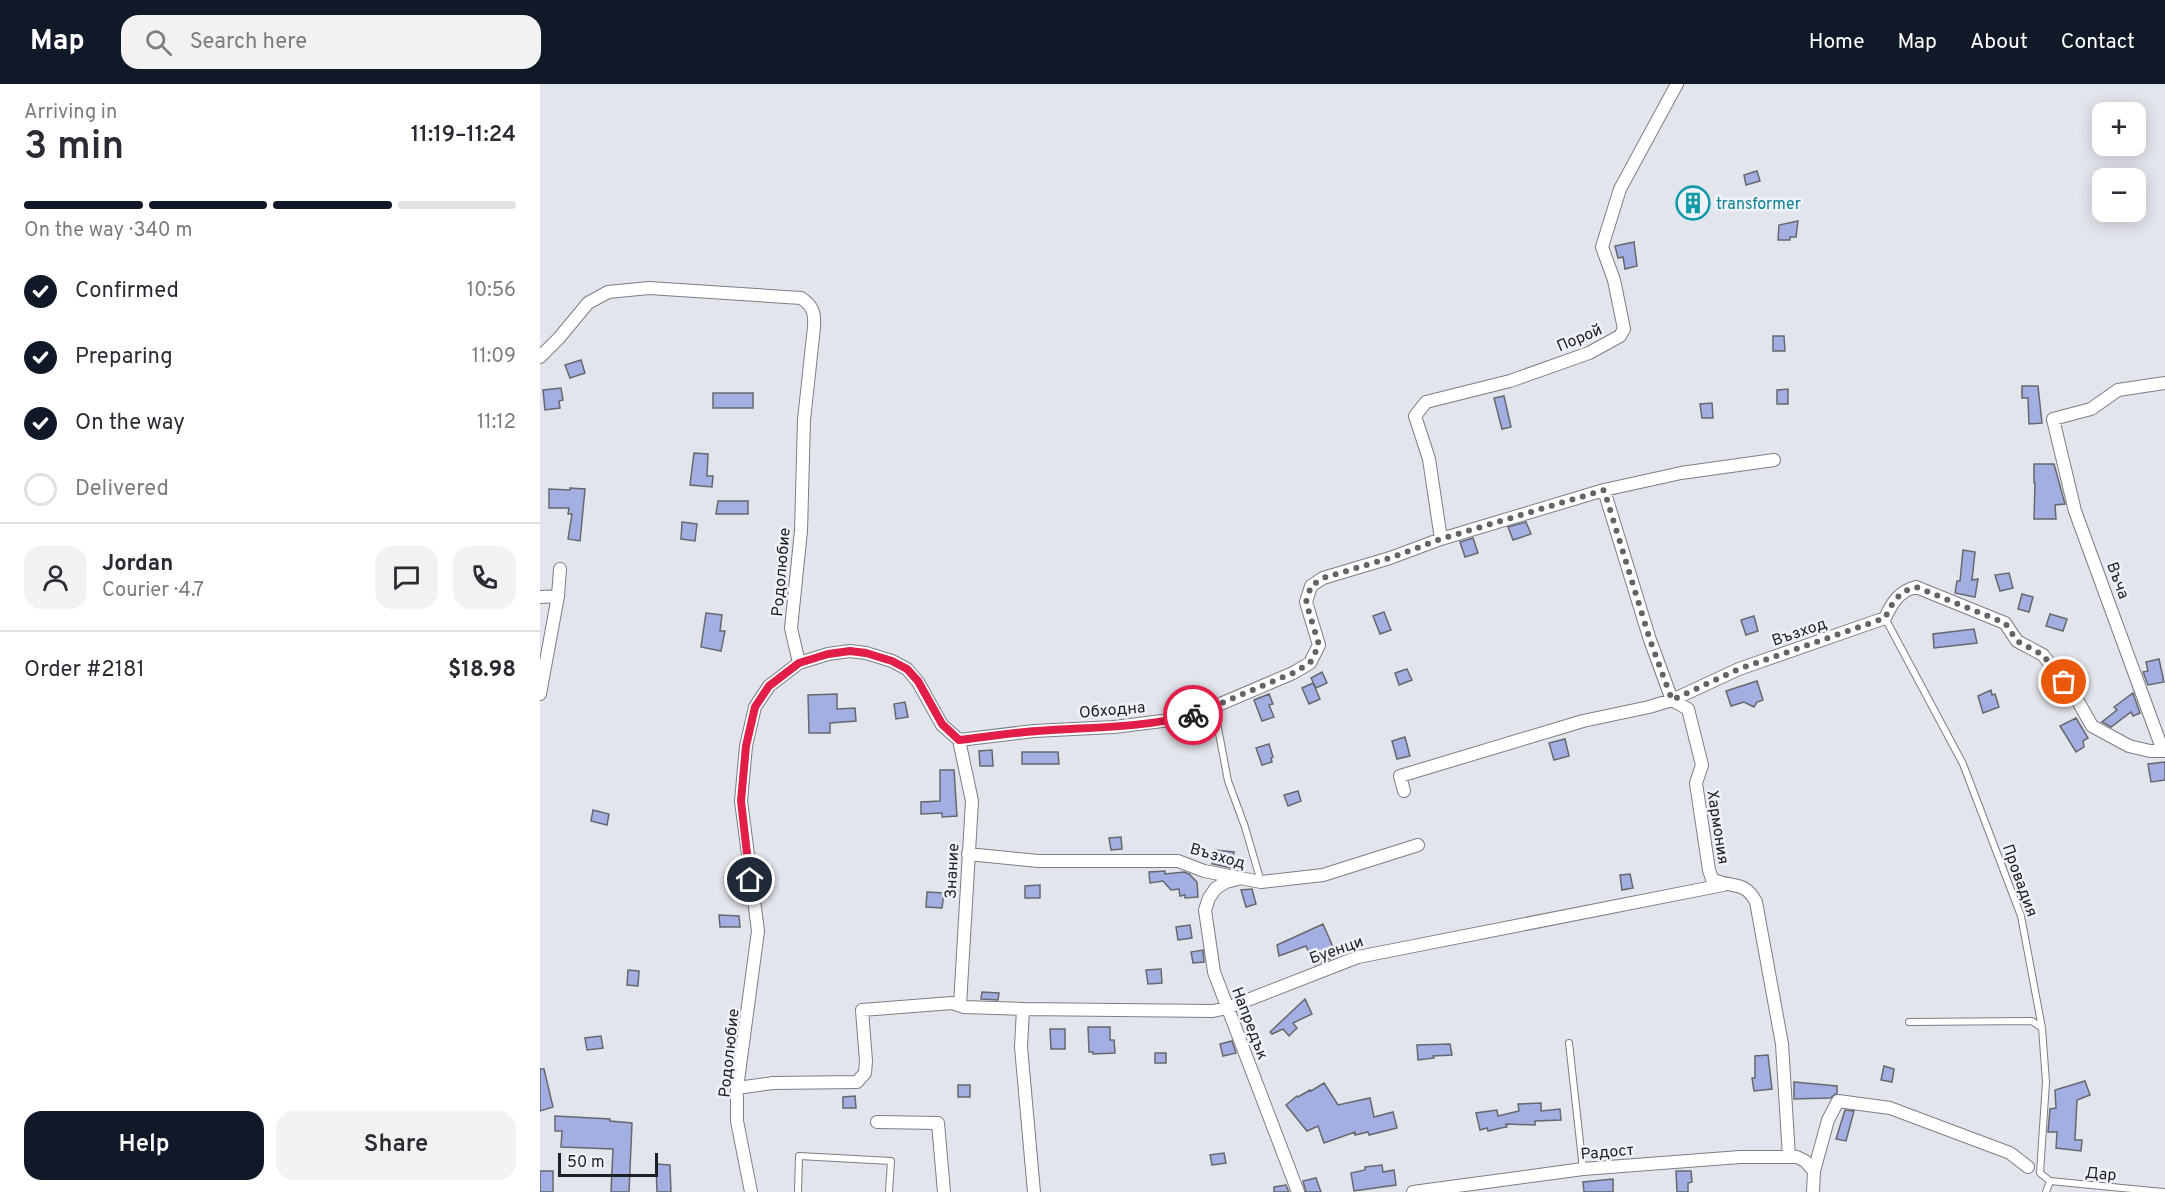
<!DOCTYPE html>
<meta charset="utf-8">
<style>
body{margin:0;font-family:Overpass,sans-serif;background:#f2f2f3;color:#2b2b33;height:100vh;display:flex;flex-direction:column;font-size:22px;white-space:nowrap}
*{box-sizing:border-box;margin:0}
p{font-size:20px;color:#7c7c81}
.icon{flex:none;width:33px;height:33px;fill:none;stroke:currentColor;stroke-width:2;stroke-linecap:round;stroke-linejoin:round}
.map{position:relative;flex:1;overflow:hidden}
.side{display:flex;flex-direction:column;background:#fff;width:540px}
.side>*{flex:none}
.tools{position:absolute;left:1552px;top:18px;display:grid;gap:12px}
.tools a{display:grid;place-items:center;width:54px;height:54px;border-radius:12px;background:#fff;box-shadow:0 3px 15px #0003;font-size:30px}
.scale{position:absolute;left:18px;bottom:15px;width:100px;box-sizing:border-box;padding-left:6px;border:3px solid #1e1f22;border-top:0;font-size:16px;line-height:21px;white-space:nowrap;color:#1e1f22;-webkit-text-stroke:4px #f0f2f9;paint-order:stroke}
.pin{position:absolute;display:grid;place-items:center;width:51px;height:51px;color:#fff;margin:-26px;border:3px solid #fff;border-radius:50%;box-shadow:0 2px 6px #0007}
.courier{position:absolute;display:grid;place-items:center;width:60px;height:60px;margin:-30px;border:4px solid #e11d48;border-radius:50%;background:#fff;color:#222;box-shadow:0 2px 8px #0007}
.headline em{font-style:normal;font-weight:600}
.headline div{display:flex;flex-direction:column-reverse}
.headline{display:flex;align-items:center;justify-content:space-between;height:102px;padding:0 24px}
h1{font-size:39px;font-weight:600;line-height:45px}
.bar{display:grid;grid-template-columns:repeat(4,1fr);gap:9px 6px;align-content:center;height:72px;padding:0 24px}
.bar i{height:8px;border-radius:4px;background:#e1e1e2}
.bar .selected{background:#111827}
.bar p{grid-column:span 4}
.line{display:flex;align-items:center;gap:15px;padding:0 24px;border-top:2px solid #e1e1e2}
.line div{flex:1}
.round{display:grid;place-items:center;flex:none;width:63px;height:63px;border-radius:18px;background:#f2f2f3}
ol{padding:0 24px;list-style:none}
li{display:flex;align-items:center;gap:18px;height:66px}
li p{margin-inline-start:auto}
li .icon{padding:6px;border-radius:50%;background:#111827;color:#fff;stroke-width:4}
li:last-child{color:#7c7c81}
li i{width:33px;height:33px;border:3px solid #e1e1e2;border-radius:50%}
.action{display:flex;gap:12px;margin-top:auto;padding:12px 24px}
.action a{flex:1;height:69px;border-radius:18px;background:#111827;color:#fff;font-size:24px;font-weight:600;line-height:69px;text-align:center}
.action a+a{background:#f2f2f3;color:#2b2b33}
header{display:flex;align-items:center;gap:36px;box-sizing:border-box;height:84px;padding:0 30px;background:#111827;color:#fff}
header strong{font-size:28px}
nav{display:flex;gap:33px;margin-inline-start:auto;font-size:21px}
.search{width:420px;height:54px;background:#f2f2f3;display:flex;align-items:center;gap:15px;box-sizing:border-box;padding:0 21px;border-radius:18px;color:#7c7c81;font-size:22px}
main{display:flex;flex:1;min-height:0}
.map>svg:first-child{display:block}
.building{fill:#a3aee3;stroke:#66686e;stroke-width:1.5}
.lines{fill:none;stroke-linecap:round;stroke-linejoin:round}
.service-casing{stroke:#7d7e85;stroke-width:8}
.minor-casing{stroke:#7d7e85;stroke-width:14}
.service{stroke:#fff;stroke-width:6}
.minor{stroke:#fff;stroke-width:12}
.done{stroke:#636469;stroke-width:6;stroke-dasharray:0 10.8}
.route{stroke:#e11d48;stroke-width:8}
.labels{text-anchor:middle;stroke-width:5;stroke-linejoin:round;paint-order:stroke}
.culture-label{font-size:16px;fill:#0d838f;stroke:#f0f2f9;text-anchor:start}
.street-label{font-size:16px;fill:#1e1f22;stroke:#f0f2f9}
</style>
<header>
<strong>Map</strong>
<div class="search"><svg class="icon" aria-label="search" viewBox="0 0 24 24"><circle cx="10" cy="10" r="6"/><path d="M15 15l6 6"/></svg>Search here</div>
<nav><a>Home</a><a>Map</a><a>About</a><a>Contact</a></nav>
</header>
<main>
<section class="side">
<div class="headline"><div><h1>3 min</h1><p>Arriving in</p></div><em>11:19–11:24</em></div>
<div class="bar"><i class="selected"></i><i class="selected"></i><i class="selected"></i><i></i><p>On the way · 340 m</p></div>
<ol>
<li><svg class="icon" aria-label="check" viewBox="0 0 24 24"><path d="M5 12l5 5 9-10"/></svg>Confirmed<p>10:56</p></li>
<li><svg class="icon" aria-label="check" viewBox="0 0 24 24"><path d="M5 12l5 5 9-10"/></svg>Preparing<p>11:09</p></li>
<li><svg class="icon" aria-label="check" viewBox="0 0 24 24"><path d="M5 12l5 5 9-10"/></svg>On the way<p>11:12</p></li>
<li><i></i>Delivered</li>
</ol>
<div class="line" style="height:108px"><a class="round"><svg class="icon" aria-label="person" viewBox="0 0 24 24"><circle cx="12" cy="8" r="4"/><path d="M4 21q1-7 8-7t8 7"/></svg></a><div><b>Jordan</b><p>Courier · 4.7</p></div><a class="round"><svg class="icon" aria-label="chat" viewBox="0 0 24 24"><path d="M4 5h16v11H9l-5 4z"/></svg></a><a class="round"><svg class="icon" aria-label="phone" viewBox="0 0 24 24"><path d="M5 4h4l2 5-3 2q2 4 5 5l2-3 5 2v4C11 20 4 13 5 4z"/></svg></a></div>
<div class="line" style="height:78px"><div>Order #2181</div><b>$18.98</b></div>
<div class="action"><a>Help</a><a>Share</a></div>
</section>
<div class="map">
<svg width="1625" height="1108" viewBox="0 0 1625 1108">
<rect width="100%" height="100%" fill="#e3e5ec"/>
<path class="building" d="M1217,87l3,10 -14,4 -2,-10z
M1258,137l-2,16h-6v3h-12l1,-15z
M1094,158l3,24 -12,3 -2,-12 -5,1 -3,-12z
M1233,252h11l1,15h-12z
M41,276l4,13 -15,5 -5,-13z
M1482,302h16l4,37 -13,1 -1,-26h-6z
M21,304l2,12 -4,1 1,7 -15,2 -2,-20z
M1248,305v15h-11v-14z
M173,309h40v15h-40z
M964,312l7,31 -9,2 -8,-31z
M1172,319l1,15h-11l-2,-14z
M154,369l14,1 -1,22h6l-1,11 -22,-2z
M1494,380h20l11,40 -10,1 1,14h-22l1,-36h-1z
M30,404l15,1 -5,52 -12,-2 4,-25h-4l1,-6h-20v-19l21,1z
M178,417h30v13h-32z
M142,438l15,2 -2,17 -14,-2z
M986,438l5,12 -18,6 -5,-13z
M933,454l5,15 -13,4 -5,-15z
M1423,466l12,2 -3,28 6,-1 -3,18 -20,-4 2,-12h3z
M1469,489l4,15 -13,3 -5,-16z
M1482,510l11,3 -4,15 -11,-3z
M844,528l7,18 -11,4 -7,-18z
M166,529l16,2 -2,16h5l-4,20 -20,-4z
M1510,530l17,5 -4,12 -17,-5z
M1214,532l4,15 -12,4 -5,-15z
M1434,545l3,14 -43,5 -1,-14z
M1619,575l5,23 -16,3 -5,-13 5,-1 -2,-9z
M867,585l5,11 -13,5 -4,-12z
M782,588l5,11 -11,5 -5,-10z
M1217,597l6,19 -6,2 -3,5 -10,-5 -13,4 -5,-15z
M773,599l7,16 -11,5 -7,-16z
M1451,606l1,5 3,-1 4,13 -16,6 -5,-17z
M1593,609l7,20 -7,3 -2,-4 -20,15 -9,-5 15,-12 -3,-3z
M297,610v15l18,-1 1,13 -26,2v10h-21l-1,-38z
M729,610l4,10 -4,1 5,12 -12,4 -8,-21z
M365,618l3,15 -12,2 -2,-15z
M1536,634l12,20 -5,3 1,6 -8,5 -16,-26z
M865,653l5,19 -13,3 -5,-18z
M1025,655l4,17 -15,4 -5,-17z
M729,660l4,13 -2,1 1,4 -10,3 -6,-17z
M452,666l1,16h-13l-1,-15z
M482,668h36l1,12h-37z
M1625,678v18l-14,2 -3,-18z
M400,686h14l3,46 -15,1v-4l-21,1v-12l19,-1z
M758,707l3,10 -13,5 -4,-11z
M53,726l16,4 -2,11 -16,-4z
M581,753l1,12 -11,1 -2,-12z
M674,766l20,2 -2,16 -20,-4z
M625,787v3l19,-2 5,2 8,8 1,15 -13,1v-3l-5,1 -1,-7 -8,1 -8,-9 -13,2 -1,-11z
M1090,790l3,14 -11,2 -2,-15z
M500,801v13h-15v-12z
M712,805l4,15 -10,3 -5,-17z
M387,808l17,1 -2,15 -16,-1z
M179,831l20,1 1,11h-20z
M783,840l14,32 -23,9 -8,-19 -27,10 -2,-11z
M650,841l2,13 -14,2 -2,-13z
M663,866l1,12 -11,1 -2,-11z
M621,885l1,14 -14,1 -2,-14z
M88,886l11,1 -1,15 -11,-1z
M442,908l17,1 -1,7 -17,-1z
M765,915l7,15 -19,9 4,5 -8,8 -6,-7 -11,5 -2,-2z
M548,943h22v13h4l1,13 -22,1v-2h-4z
M510,945h15v20h-14z
M61,952l2,12 -16,2 -2,-12z
M692,957l4,12 -13,3 -3,-12z
M910,960l2,11 -19,1 1,2 -16,2 -1,-15z
M615,969h11v10h-11z
M1228,971l4,34 -18,2 -2,-13h3v-22z
M1344,982l10,3 -2,13 -11,-2z
M0,985h4l9,38 -13,4z
M1545,997l5,14 -13,5 -2,40h7l-1,11 -25,-3 1,-16h-9l2,-23 6,-1 -1,-18z
M1254,998l43,4v7l-7,5 -36,1z
M784,999l14,22 32,-7 4,19 19,-5 4,16 -28,7 -1,-3 -13,3v-3l-31,11 -6,-17 -11,5 -21,-26 11,-9 1,1 12,-7 1,1z
M418,1001h12v12h-12z
M315,1012l1,12h-13v-11z
M1001,1019v8l19,-2 1,11 -26,1v4l-29,-1 1,3 -6,1 -13,3 -1,-3 -7,2 -4,-17 21,-3 1,6 21,-5 -1,-7z
M1305,1026l9,1 -8,30 -10,-2z
M15,1032l55,3v2l22,2 -3,69h-18l2,-43 -52,-2 1,-16h-7z
M684,1069l2,10 -14,2 -2,-10z
M116,1080l14,1 1,27h-14z
M842,1081l1,7 11,-2 2,15 -42,6 -3,-18 14,-3v-3z
M0,1087h13v21h-13z
M1136,1087h15l1,11 -4,1v9h-11z
M776,1094l5,14h-15l-3,-11z
M1073,1095v13h-29l-1,-10z
M746,1101l3,7h-15v-5z"/>
<g class="lines">
<defs>
<path id="service" d="M1345,534l78,146 58,152 21,112 4,54 -6,91 10,8 113,11
M674,623l14,74 17,46 16,55
M1369,938l123,-1 10,7
M1029,959l14,126
M258,1108l1,-36 92,5 -2,31
M1506,1108l4,-11"/>
<path id="minor" d="M0,273l19,-19 29,-35 20,-11 41,-4 152,10c12,8 14,15 13,29l-10,93 -3,111 -10,97 8,35
M1064,406l46,150 22,60 16,9 14,56 -6,18 13,87 3,9c19,10 32,0 44,23l26,142 7,113
M901,455l-12,-80 -14,-43 11,-14 84,-21 79,-28 31,-17 4,-7 -10,-49 -12,-33 18,-58 57,-105
M0,513l18,-1 2,-27
M0,610l18,-98
M419,656l13,61 -12,204
M1623,667l-88,-240 -22,-92 38,-10 27,-19 47,-7
M864,707l-4,-15 183,-55 66,-14 23,-7 67,-31 146,-51c7,-15 14,-27 31,-31l89,36 12,18 26,14 32,41 17,30 37,20 21,5h15
M428,770l70,7h140l26,10 57,11 62,-7 95,-30
M698,795l-12,3 -10,6 -7,10 -4,12 9,62 84,220
M483,925l-2,38 13,145
M197,1004l36,-5 84,-1 8,-9 1,-12 -4,-51 90,-7 12,4 59,2 190,2 14,-3 131,-51 365,-72
M337,1038l61,1 6,69
M1274,1087l14,-51 10,-19 52,7 120,45 18,14
M211,1108l-14,-71v-33l21,-157 -17,-130 5,-55 9,-39 14,-21 30,-23 29,-9 22,-3 16,2 26,8 15,8 11,13 24,43 17,15 75,-9 80,-4 64,-8 19,-5 96,-41 17,-10 9,-18 -13,-43 5,-16 12,-8 67,-20 51,-19 163,-49 77,-17 93,-13
M873,1108l170,-23 157,-12h57l8,4 9,10 -1,21"/>
</defs>
<use href="#service" class="service-casing"/>
<use href="#minor" class="minor-casing"/>
<use href="#service" class="service"/>
<use href="#minor" class="minor"/>
</g>
<g class="lines">
<path class="done" d="M653,631l100,-42 17,-10 9,-18 -13,-43 5,-16 12,-8 67,-20 51,-19 163,-49 46,150 22,60 67,-31 146,-51c7,-15 14,-27 31,-31l89,36 12,18 26,14 21,27"/>
<path class="route" d="M210,796l-9,-79 5,-55 9,-39 14,-21 30,-23 29,-9 22,-3 16,2 26,8 15,8 11,12 24,43 17,16c26,-3 52,-7 78,-9 52,-4 106,-3 156,-16"/>
</g>
<defs>
<symbol id="building-ring" viewBox="-11 -11 22 22"><circle r="9.5" fill="#f0f2f9" stroke="#0f9aa8" stroke-width="1.5"/><path d="M-4-6H4V6H1V3H-1V6H-4ZM-2.5-4.3h1.7v1.8h-1.7ZM.8-4.3h1.7v1.8H.8ZM-2.5-1h1.7V.8h-1.7ZM.8-1h1.7V.8H.8Z" fill="#0f9aa8"/></symbol>
</defs>
<g fill-rule="evenodd">
<use href="#building-ring" x="1134" y="100" width="38" height="38"/>
</g>
<g class="labels">
<g class="culture-label">
<text x="1176" y="125">transformer</text>
</g>
<g class="street-label">
<text transform="translate(1039 253) rotate(-23)" y="6">Порой</text>
<text transform="translate(240 488) rotate(-85)" y="6">Родолюбие</text>
<text transform="translate(1579 496) rotate(70)" y="6">Въча</text>
<text transform="translate(1259 547) rotate(-19)" y="6">Възход</text>
<text transform="translate(572 625) rotate(-5)" y="6">Обходна</text>
<text transform="translate(1179 743) rotate(81)" y="6">Хармония</text>
<text transform="translate(678 771) rotate(16)" y="6">Възход</text>
<text transform="translate(411 787) rotate(-87)" y="6">Знание</text>
<text transform="translate(1481 796) rotate(70)" y="6">Провадия</text>
<text transform="translate(796 865) rotate(-19)" y="6">Буенци</text>
<text transform="translate(711 939) rotate(69)" y="6">Напредък</text>
<text transform="translate(188 969) rotate(-84)" y="6">Родолюбие</text>
<text transform="translate(1067 1067) rotate(-5)" y="6">Радост</text>
<text transform="translate(1561 1089) rotate(5)" y="6">Дар</text>
</g>
</g>
</svg>
<div class="tools">
<a>+</a>
<a>−</a>
</div>
<div class="scale">50 m</div>
<div class="pin" style="left:1524px;top:598px;background:#ea580c"><svg class="icon" aria-label="bag" viewBox="0 0 24 24"><path d="M5 8h14l-1 12H6zM9 8a3 3 0 0 1 6 0"/></svg></div>
<div class="pin" style="left:210px;top:796px;background:#1f2937"><svg class="icon" aria-label="home" viewBox="0 0 24 24"><path d="M3 11l9-7 9 7M6 9v11h12V9"/></svg></div>
<div class="courier" style="left:653px;top:631px"><svg class="icon" aria-label="bike" viewBox="0 0 24 24"><circle cx="6" cy="16" r="4"/><circle cx="18" cy="16" r="4"/><path d="M6 16l4-8h5l3 8M10 8l3 8H6M13 5h3"/></svg></div>
</div>
</main>
